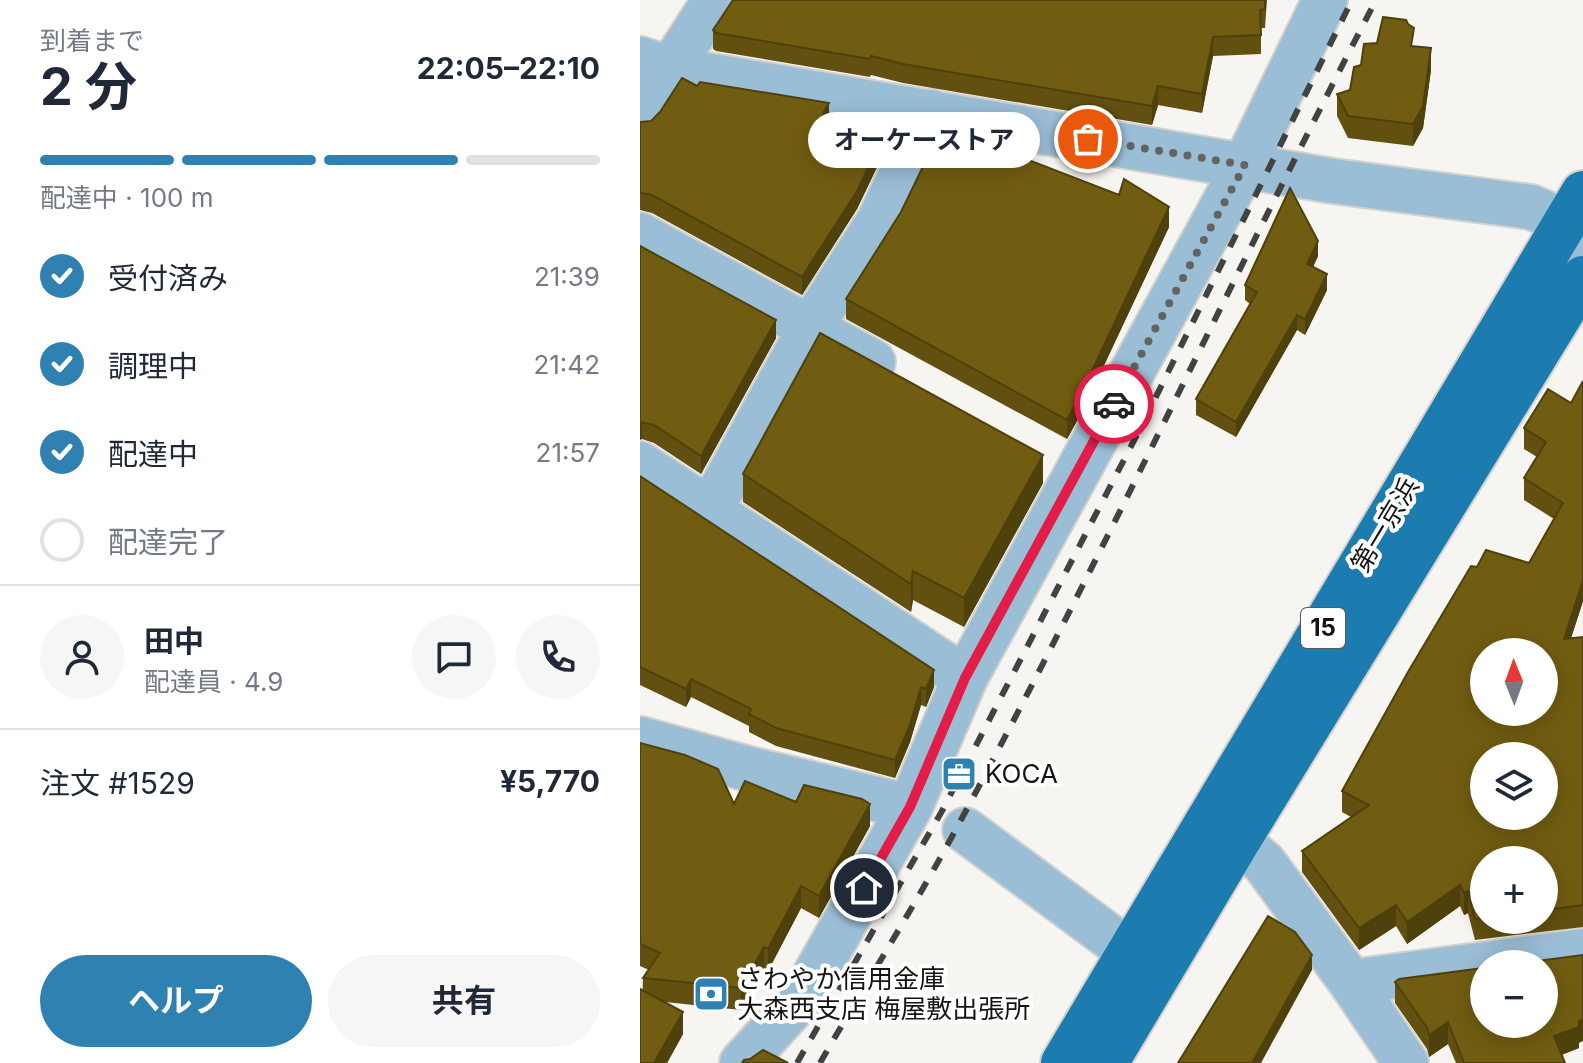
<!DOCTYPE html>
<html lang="ja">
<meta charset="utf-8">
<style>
body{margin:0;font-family:Inter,"Noto Sans JP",sans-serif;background:#f6f6f7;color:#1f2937;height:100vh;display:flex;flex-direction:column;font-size:30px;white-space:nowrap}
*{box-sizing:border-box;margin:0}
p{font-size:26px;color:#747a83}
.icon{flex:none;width:44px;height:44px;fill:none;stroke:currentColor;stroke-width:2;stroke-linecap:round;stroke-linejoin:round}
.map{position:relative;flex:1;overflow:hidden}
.panel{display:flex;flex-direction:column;background:#fff;width:640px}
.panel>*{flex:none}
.needle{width:52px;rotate:359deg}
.controls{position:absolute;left:830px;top:638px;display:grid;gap:16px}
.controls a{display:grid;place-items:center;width:88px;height:88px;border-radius:50%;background:#fff;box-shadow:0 4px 20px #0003;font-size:40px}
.pin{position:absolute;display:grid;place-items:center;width:68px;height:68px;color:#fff;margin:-34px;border:4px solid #fff;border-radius:50%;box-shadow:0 2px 8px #0007}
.courier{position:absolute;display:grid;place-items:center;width:80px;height:80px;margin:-40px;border:6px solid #e11d48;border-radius:50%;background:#fff;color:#222;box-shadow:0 2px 10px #0007}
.bubble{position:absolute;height:56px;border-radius:28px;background:#fff;box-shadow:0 4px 20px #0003;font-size:26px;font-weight:700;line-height:56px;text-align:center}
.head em{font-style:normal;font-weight:700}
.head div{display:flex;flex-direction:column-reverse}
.head{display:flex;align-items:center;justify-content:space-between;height:136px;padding:0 40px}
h1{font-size:52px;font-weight:700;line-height:60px}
.bar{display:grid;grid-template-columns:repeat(4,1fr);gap:12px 8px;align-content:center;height:96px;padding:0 40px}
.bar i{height:10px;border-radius:6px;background:#e0e1e3}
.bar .active{background:#2f81b2}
.bar p{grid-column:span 4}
.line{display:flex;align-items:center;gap:20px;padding:0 40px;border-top:2px solid #e0e1e3}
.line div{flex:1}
.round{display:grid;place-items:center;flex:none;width:84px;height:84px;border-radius:42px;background:#f6f6f7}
ol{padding:0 40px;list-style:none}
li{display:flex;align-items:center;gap:24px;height:88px}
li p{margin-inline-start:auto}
li .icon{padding:8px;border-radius:50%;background:#2f81b2;color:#fff;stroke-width:4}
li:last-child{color:#747a83}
li i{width:44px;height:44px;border:4px solid #e0e1e3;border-radius:50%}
.action{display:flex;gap:16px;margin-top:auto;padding:16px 40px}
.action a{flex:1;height:92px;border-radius:48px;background:#2f81b2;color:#fff;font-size:32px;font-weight:700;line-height:92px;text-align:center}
.action a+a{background:#f6f6f7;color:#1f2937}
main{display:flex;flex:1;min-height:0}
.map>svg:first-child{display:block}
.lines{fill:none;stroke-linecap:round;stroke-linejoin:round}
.minor-casing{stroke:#d2d1cd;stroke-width:48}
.highway-casing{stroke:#d2d1cd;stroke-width:48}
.minor{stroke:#9bbed7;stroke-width:44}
.highway{stroke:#1c7cb0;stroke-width:44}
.rail{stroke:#424240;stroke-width:6;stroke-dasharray:14 14;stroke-linecap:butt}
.wall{fill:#61500f;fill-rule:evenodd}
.shaded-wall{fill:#4f410c}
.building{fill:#715d11;stroke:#4f410c;stroke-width:2;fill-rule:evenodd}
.done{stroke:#636361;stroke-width:8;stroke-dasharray:0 14.4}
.route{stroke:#e11d48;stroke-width:10}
.labels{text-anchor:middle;stroke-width:8;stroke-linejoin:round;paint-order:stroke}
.shield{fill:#fff;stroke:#5a5a5a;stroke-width:2}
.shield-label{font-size:24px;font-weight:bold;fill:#141413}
.street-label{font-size:26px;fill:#141413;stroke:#fff}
.poi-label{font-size:26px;fill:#141413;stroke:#fff;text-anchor:start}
</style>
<main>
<section class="panel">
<div class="head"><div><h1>2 分</h1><p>到着まで</p></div><em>22:05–22:10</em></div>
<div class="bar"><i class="active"></i><i class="active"></i><i class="active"></i><i></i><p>配達中 · 100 m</p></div>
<ol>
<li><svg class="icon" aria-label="check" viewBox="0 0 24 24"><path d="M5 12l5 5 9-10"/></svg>受付済み<p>21:39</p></li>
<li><svg class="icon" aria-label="check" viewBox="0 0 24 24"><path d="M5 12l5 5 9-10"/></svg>調理中<p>21:42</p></li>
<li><svg class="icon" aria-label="check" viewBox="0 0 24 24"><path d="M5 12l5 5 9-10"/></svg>配達中<p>21:57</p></li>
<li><i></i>配達完了</li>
</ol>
<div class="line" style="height:144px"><a class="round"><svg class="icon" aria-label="person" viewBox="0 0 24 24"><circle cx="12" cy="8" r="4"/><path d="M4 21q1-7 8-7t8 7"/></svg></a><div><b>田中</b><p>配達員 · 4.9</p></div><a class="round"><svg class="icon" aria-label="chat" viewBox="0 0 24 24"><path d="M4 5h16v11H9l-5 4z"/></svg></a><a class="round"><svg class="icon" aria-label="phone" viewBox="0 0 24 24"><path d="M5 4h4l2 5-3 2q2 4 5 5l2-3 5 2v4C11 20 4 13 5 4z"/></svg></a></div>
<div class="line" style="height:104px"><div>注文 #1529</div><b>¥5,770</b></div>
<div class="action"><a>ヘルプ</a><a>共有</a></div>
</section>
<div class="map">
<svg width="943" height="1063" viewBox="0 0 943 1063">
<rect width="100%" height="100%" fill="#f6f5f1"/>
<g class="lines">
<defs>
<path id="minor" d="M0,59l31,10 662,112 198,26 35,15 17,27
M0,116l75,-116
M0,235l233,127
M0,464l325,214
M70,510l100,-182 69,-107 52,-109
M0,739l105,29 165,39
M325,830l165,122
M598,841l26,22 87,119 55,81
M711,982l232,-31
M102,1063l61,-67 107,-189 55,-129 280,-513 80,-165"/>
<path id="highway" d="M423,1063l520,-870
M466,1063l132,-222 345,-563"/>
</defs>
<use href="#minor" class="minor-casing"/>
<use href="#highway" class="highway-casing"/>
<use href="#minor" class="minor"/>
<use href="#highway" class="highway"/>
<path class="rail" d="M157,1063l145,-252 199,-384 211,-427
M180,1063c47,-82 98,-162 142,-245 145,-270 273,-547 414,-818"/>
</g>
<path class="wall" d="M93,0h534l-2,28h-4v26l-48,2 -11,57 -44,-8 -6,20 -249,-42 -32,-8 -1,2 -154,-26 -3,-2v-19z
M774,46l17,24 -8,58 -10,18 -65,-8 -11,-22v-22l13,-4 11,-25z
M57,86l132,30 49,49 -21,44 -55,86 -150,-82 -12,-3v-88l11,-1z
M383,154v4l146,69 -86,183 -16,29 -221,-120v-20z
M0,246l136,92 -75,136 -47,-31 -12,-4z
M678,256l-5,11 14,23 -22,45 -8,-5 -61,107 -40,-22v-16l54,-95 -5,-4v-15z
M943,381v220l-12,37 12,-1v290l-108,13 -7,-27 -4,2 -4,-9 -53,38 -11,-18 -37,24 -57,-78v-21l49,-34 -9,-5v-21l135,-224 52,-4 25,-44 -30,-19v-22l13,-21 -13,-8v-21l47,-25zM844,860h60v60h-60z
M103,474l300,9 -79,144 -51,-27 -2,12 -168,-110z
M0,476l294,211 -8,20 -5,-2 -11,37 -15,36 -119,-32 -27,-14v-6l-58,-29 -5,10 -46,-22z
M0,743l94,61 62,-2 74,24 -51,92 -18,-10 -33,63 -4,-2 -23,41 -76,-8 18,32 -16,29h-27l3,-85 6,-8 -9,-4z
M755,982l184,61v5l-18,7 4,8h-109l-8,-19 -19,13 -2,-8 -32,-46z"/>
<path class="shaded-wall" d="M573,37v19l-11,57v-19z
M791,48v22l-8,58 -10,18v-22z
M518,86v19l-6,20v-19z
M189,103v18l-6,-8z
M383,134v20l-5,22v-20z
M238,147v18l-21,44 -55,86v-18z
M529,207v20l-86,183 -16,29v-19z
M678,241v15l-11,24v-16z
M687,274v16l-22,45v-16z
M657,315v15l-61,107v-15z
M136,320v18l-75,136v-18z
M2,421v18l-2,1v-18z
M403,455v28l-79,144v-29z
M273,571v29l-2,12v-28z
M943,580v21l-19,59v-21z
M294,670v17l-8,20v-18z
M51,679v18l-5,10v-18z
M281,687v18l-11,37 -15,36v-18z
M230,804v22l-51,92v-22z
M820,885v21l-53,38v-22z
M161,886v22l-33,63v-22z
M828,891v22l-4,2v-22z
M756,905v21l-37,24v-22z
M124,947v22l-23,41v-22z
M672,955v15l-51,93h-9z
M43,1012v22l-16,29h-13z
M943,1019v22l-4,2v5l-25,10v-22z
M808,1022v22l-19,13v-22z"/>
<path class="building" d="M93,0h532v9l-5,1 1,25 -48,2 -11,57 -44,-8 -6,20 -249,-42 -32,-8 -1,3 -154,-26 -3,-3z
M743,17l23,3 2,4 6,4 -3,18 20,2 -8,58 -10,18 -65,-8 -11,-22 13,-4 4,-23 7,-2 3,-21 13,-1z
M42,78l15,8 3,-4 129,21 -6,10 49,27 6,7 -21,44 -55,86 -150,-82 -12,-2v-71l11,-1 9,-9z
M305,121l78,13 -5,22 101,39 5,-16 45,28 -86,183 -16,30 -221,-121 55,-87z
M650,188l28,53 -11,23 20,10 -22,45 -8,-4 -61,107 -40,-23 61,-107 -12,-7z
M0,246l136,74 -75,136 -47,-31 -14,-3z
M180,333l223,122 -79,143 -51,-27 -2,13 -168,-110z
M943,381v199l-19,59 19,-2v268l-39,5v-50h-60v58l-9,1 -7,-28 -4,2 -4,-8 -53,37 -11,-17 -37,23 -57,-77 67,-46 -27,-14 66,-119 63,-106 6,1 9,-17 43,13 34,-60 -39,-25 22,-36 -22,-14 24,-39 23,14zM844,652h60v60h-60zM844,756h60v60h-60z
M0,476l294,194 -8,19 -5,-2 -11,38 -15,35 -119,-32 -27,-14 2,-5 -60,-30 -5,10 -46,-22z
M0,743l45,12 33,14 16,35 11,-23 51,21 8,-17 58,14 8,5 -51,92 -18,-10 -33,63 -4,-2 -23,41 -98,-10 17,-25 -20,-9z
M628,916l27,16 17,23 -60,108h-74z
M943,955v64l-4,2v6l-25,9 11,27h-101l-16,-41 -19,13 -2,-7 -32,-46 4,-3 85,-11v56h60v-60h-30z
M0,989l43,23 -29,51h-14z
M123,1050l25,13h-46l2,-3 6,-1z"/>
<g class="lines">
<path class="done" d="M448,139l157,26 -131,239"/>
<path class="route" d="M224,888l46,-81 55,-129 149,-274"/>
</g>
<defs>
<symbol id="office-square" viewBox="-11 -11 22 22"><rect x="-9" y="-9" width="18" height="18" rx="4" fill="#2f81b2" stroke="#fff"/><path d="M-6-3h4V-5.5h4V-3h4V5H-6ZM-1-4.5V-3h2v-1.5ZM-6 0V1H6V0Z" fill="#fff"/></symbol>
<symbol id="bank-square" viewBox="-11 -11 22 22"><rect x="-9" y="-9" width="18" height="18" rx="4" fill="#2f81b2" stroke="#fff"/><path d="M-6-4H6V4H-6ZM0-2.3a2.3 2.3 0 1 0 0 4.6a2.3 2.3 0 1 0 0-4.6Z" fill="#fff"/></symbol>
</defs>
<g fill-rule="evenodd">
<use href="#office-square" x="299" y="754" width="40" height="40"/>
<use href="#bank-square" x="51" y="974" width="40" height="40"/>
</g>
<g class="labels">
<rect class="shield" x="661" y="608" width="44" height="40" rx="6"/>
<g class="shield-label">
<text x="683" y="636">15</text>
</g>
<g class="street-label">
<text transform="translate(745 525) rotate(-59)" y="9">第一京浜</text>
</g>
<g class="poi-label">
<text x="345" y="783">KOCA</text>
<text x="97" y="988">さわやか信用金庫<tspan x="97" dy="30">大森西支店 梅屋敷出張所</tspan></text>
</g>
</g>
</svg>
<div class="controls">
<a><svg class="needle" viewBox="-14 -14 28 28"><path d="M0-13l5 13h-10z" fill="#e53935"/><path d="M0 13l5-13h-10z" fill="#747a83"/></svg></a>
<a><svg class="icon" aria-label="layers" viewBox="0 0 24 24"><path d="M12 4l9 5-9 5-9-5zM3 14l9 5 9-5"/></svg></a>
<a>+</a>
<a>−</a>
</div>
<div class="pin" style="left:448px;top:139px;background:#ea580c"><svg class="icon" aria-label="bag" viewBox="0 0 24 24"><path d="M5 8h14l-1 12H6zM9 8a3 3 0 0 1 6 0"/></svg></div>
<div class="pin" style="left:224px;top:888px;background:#1f2937"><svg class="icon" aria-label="home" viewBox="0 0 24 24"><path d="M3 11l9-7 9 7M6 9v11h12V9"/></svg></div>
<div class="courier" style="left:474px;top:404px"><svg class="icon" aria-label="car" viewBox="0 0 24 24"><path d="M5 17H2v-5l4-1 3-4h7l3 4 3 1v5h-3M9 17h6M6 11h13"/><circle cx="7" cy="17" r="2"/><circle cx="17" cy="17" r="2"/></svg></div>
<div class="bubble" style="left:168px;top:112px;width:232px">オーケーストア</div>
</div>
</main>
